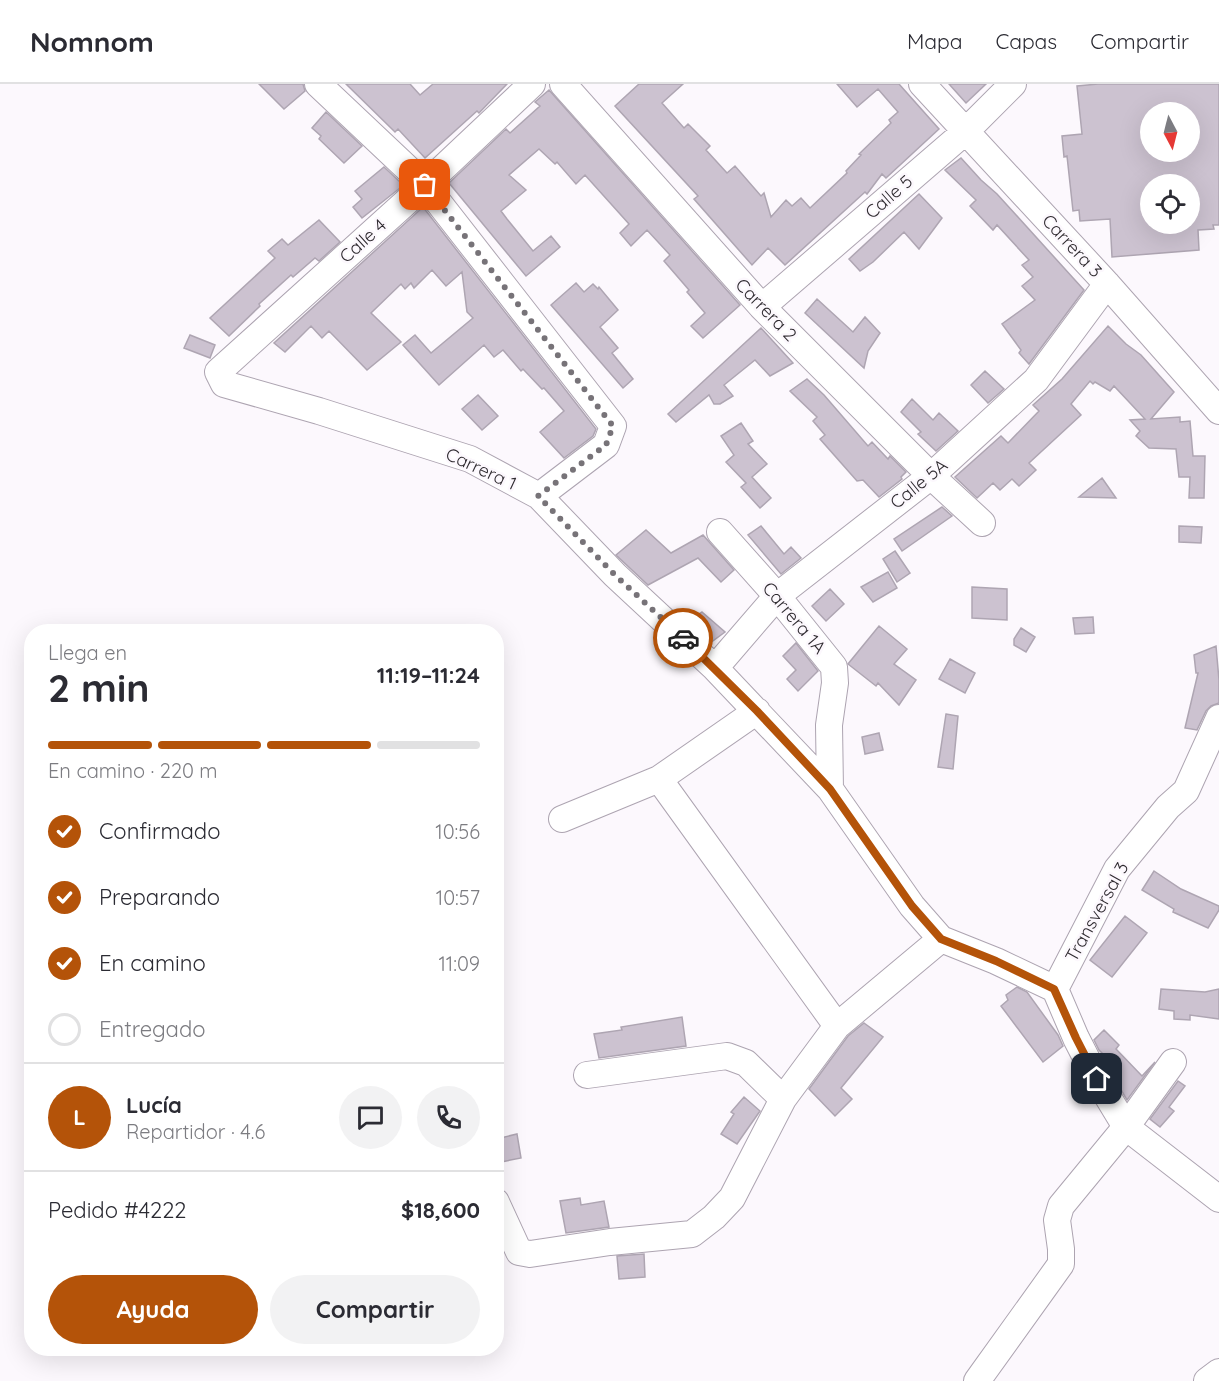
<!DOCTYPE html>
<html lang="es">
<meta charset="utf-8">
<style>
body{margin:0;font-family:Quicksand,sans-serif;background:#f2f2f3;color:#2b2b33;height:100vh;display:flex;flex-direction:column;font-size:22px;white-space:nowrap}
*{box-sizing:border-box;margin:0}
p{font-size:20px;color:#7c7c81}
.icon{flex:none;width:33px;height:33px;fill:none;stroke:currentColor;stroke-width:2;stroke-linecap:round;stroke-linejoin:round}
.map{position:relative;flex:1;overflow:hidden}
.panel{position:absolute;left:24px;top:540px;width:480px;height:732px;display:flex;flex-direction:column;background:#fff;border-radius:24px;box-shadow:0 6px 24px #0002}
.panel>*{flex:none}
.needle{width:39px;rotate:173deg}
.fabs{position:absolute;left:1140px;top:18px;display:grid;gap:12px}
.fabs a{display:grid;place-items:center;width:60px;height:60px;border-radius:50%;background:#fff;box-shadow:0 6px 24px #0002;font-size:30px}
.pin{position:absolute;display:grid;place-items:center;width:51px;height:51px;color:#fff;margin:-26px;border-radius:12px;box-shadow:0 3px 9px #0006}
.courier{position:absolute;display:grid;place-items:center;width:60px;height:60px;margin:-30px;border:4px solid #b45309;border-radius:50%;background:#fff;color:#222;box-shadow:0 2px 8px #0007}
.head em{font-style:normal;font-weight:700}
.head div{display:flex;flex-direction:column-reverse}
.head{display:flex;align-items:center;justify-content:space-between;height:102px;padding:0 24px}
h1{font-size:39px;font-weight:700;line-height:45px}
.bar{display:grid;grid-template-columns:repeat(4,1fr);gap:9px 6px;align-content:center;height:72px;padding:0 24px}
.bar i{height:8px;border-radius:4px;background:#e1e1e2}
.bar .on{background:#b45309}
.bar p{grid-column:span 4}
.line{display:flex;align-items:center;gap:15px;padding:0 24px;border-top:2px solid #e1e1e2}
.line div{flex:1}
.round{display:grid;place-items:center;flex:none;width:63px;height:63px;border-radius:32px;background:#f2f2f3}
ol{padding:0 24px;list-style:none}
li{display:flex;align-items:center;gap:18px;height:66px}
li p{margin-inline-start:auto}
li .icon{padding:6px;border-radius:50%;background:#b45309;color:#fff;stroke-width:4}
li:last-child{color:#7c7c81}
li i{width:33px;height:33px;border:3px solid #e1e1e2;border-radius:50%}
.primary-button{display:flex;gap:12px;margin-top:auto;padding:12px 24px}
.primary-button a{flex:1;height:69px;border-radius:36px;background:#b45309;color:#fff;font-size:24px;font-weight:700;line-height:69px;text-align:center}
.primary-button a+a{background:#f2f2f3;color:#2b2b33}
header{display:flex;align-items:center;gap:36px;box-sizing:border-box;height:84px;padding:0 30px;background:#fff;border-bottom:2px solid #e1e1e2}
header strong{font-size:28px}
nav{display:flex;gap:33px;margin-inline-start:auto;font-size:21px}
.map>svg:first-child{display:block}
.building{fill:#ccc2d0;stroke:#aea5b2;stroke-width:1.5;fill-rule:evenodd}
.lines{fill:none;stroke-linecap:round;stroke-linejoin:round}
.minor-casing{stroke:#ada4b1;stroke-width:28}
.minor{stroke:#fff;stroke-width:26}
.done{stroke:#777378;stroke-width:6;stroke-dasharray:0 10.8}
.route{stroke:#b45309;stroke-width:8}
.labels{text-anchor:middle;stroke-width:5;stroke-linejoin:round;paint-order:stroke}
.street-label{font-size:18px;fill:#2f2b30;stroke:#fcf8fd}
</style>
<header>
<strong>Nomnom</strong>
<nav><a>Mapa</a><a>Capas</a><a>Compartir</a></nav>
</header>
<div class="map">
<svg width="1219" height="1297" viewBox="0 0 1219 1297">
<rect width="100%" height="100%" fill="#fcf8fd"/>
<path class="building" d="M259,0h44l2,7 -21,18z
M346,0h64l10,11 13,-11h74l-28,29 -2,-2 -52,47 -27,-29 -3,3z
M639,0h44l-21,19 22,25 4,-4 22,22 -4,4 21,23 8,-7 26,30 3,-3 7,24 15,-17 6,6 9,-8 9,10 37,-35 -1,-2 15,-16 -2,-1 32,-31 -2,-3 9,-8 -20,-23 -21,18 -20,-23h62l40,45 -53,49 -4,-4 -15,20 -2,-2 -80,73 -17,-17 -16,17 -58,-66 4,-3 -83,-90z
M949,0h37l-20,19z
M1098,0h121v141h-6l1,4 -16,1 1,20 -87,7 -2,-38 -30,2 -1,-11 -6,1 -6,-55 -3,1 -2,-21 20,-2 -5,-48zM1150,28h40v40h-40zM1150,100h40v40h-40z
M549,6l191,215 -37,33 -12,-12 14,-13 -18,-21 2,-2 -25,-29 6,-6 -23,-25 -16,16 -11,-13 9,-9 -44,-49 -9,9 -19,-22 -2,2 -16,-15 -30,26 17,15 -25,21 6,8 26,32 18,-15 9,11 -34,29 -77,-93 57,-54 4,4 30,-27 -5,-4z
M326,28l36,34 -18,17 -25,-24 2,-3 -9,-8z
M961,74l20,22 16,14 87,96 -55,74 -10,-11 2,-3 -19,-26 33,-24 -13,-14 11,-9 -11,-12 7,-5 -32,-35 -4,5 -23,-24 6,-6 -31,-30z
M384,83l16,15v6l-38,30 -9,-11 9,-8 -7,-8z
M919,110l23,24 -23,31 -15,-17 -31,30 -13,9 -11,-12z
M423,123l173,222 -3,7 -29,22 -24,-26 24,-21 -20,-23 -2,1 -19,-20 -2,2 -18,-21 -9,7 -10,-12 -45,40 -36,-40 12,-10 16,18 42,-35 -6,-6 -5,-40 -16,14 -14,-16 -18,18 -3,-5 -6,6 -4,-5 -30,29 30,29 -34,28 -38,-39 -7,7 -11,-12 -26,26 -11,-9z
M319,136l21,22 -21,19 -4,-3 -22,19 -2,-2 -32,29 1,2 -31,30 -19,-18 65,-60 -7,-7 14,-12 6,6z
M576,199l8,9 9,-8 5,5 1,-2 19,23 -18,17 18,21 -6,5 21,26 -10,9 -72,-83z
M817,215l36,33 12,-15 15,16 -12,18 -4,17 -59,-55z
M1108,242l18,18 15,11 33,37 -23,27 29,-2v5l10,-1 3,35h12l-1,42h-15l1,-21h-11l-3,-28 -27,-1 -13,-12 4,-5 -10,-11 15,-1 -31,-33 -4,5 -15,-9 -2,2 -3,-3 -19,23 10,11 -52,48 7,7 -17,16 -7,-7 -12,11 -7,-7 -16,15 -22,-21 46,-41 7,7 31,-32 -6,-6 29,-26z
M761,244l32,35 -23,13 -15,-16 -31,25 9,11 -13,8h-6l-5,-9 -33,27 -8,-8z
M190,251l25,10 -5,13 -26,-10z
M985,287l19,18 -16,14 -17,-18z
M807,295l17,16 44,51 4,-4 16,17 2,-3 16,16 -5,5 1,2 -23,18 -16,-17 -6,1 -37,-42 5,-4 -12,-14 4,-4 -27,-26z
M478,311l20,21 -16,14 -20,-21z
M912,315l21,21 6,-7 19,18 -22,20 -18,-17 3,-2 -20,-20z
M741,339l12,18 -5,3 19,20 -15,13 19,21 -11,10 -19,-21 5,-4 -20,-21 8,-7 -13,-19z
M1102,394l14,20 -37,-1z
M942,423l10,9 -50,35 -8,-12z
M761,442l23,28 7,-7 10,11 -20,16 -33,-39z
M1179,442l23,1 -1,16 -22,-1z
M646,446l25,23 32,-18 31,35 -13,12 -23,-24 -50,27 -32,-30z
M895,467l15,22 -13,9 -14,-23z
M888,488l9,16 -24,14 -12,-15z
M972,503l35,2v31l-35,-2z
M830,505l14,15 -18,17 -14,-15z
M702,528l23,20 -15,11 -22,-21z
M1093,533l1,16 -19,1 -2,-16z
M879,542l28,23 -13,15 22,16 -17,25 -21,-22 -2,3 -28,-22z
M1021,544l14,9 -9,15 -12,-7v-6z
M796,559l22,28 -20,20 -11,-12 9,-9 -13,-14z
M1216,562l3,34v23l-8,3 -5,5 -9,19 -12,-2 13,-55h-2l-2,-18z
M950,575l25,14 -10,20 -26,-14z
M946,630l12,2 -5,53 -15,-2z
M879,649l4,17 -18,4 -3,-17z
M1154,787l27,18 38,17v4l-11,18 -35,-16 1,-3 -32,-19z
M1125,832l22,17 -35,44 -22,-17z
M1017,903l10,5 31,43 5,11 -20,16 -42,-56 7,-6 -2,-5z
M1161,905l44,3 14,-3v30l-29,-4v5l-16,-1v-8l-15,-2z
M682,933l4,29 -87,12 -5,-24 28,-4 -1,-3z
M864,939l19,14 -42,51 11,11 -17,17 -26,-27 39,-53z
M1104,946l15,15 -3,4 26,27 13,-14 -28,38 -14,-24 2,-1 -6,-5 -5,-11 2,-2 -7,-7 -5,-10z
M1178,997l7,5 -16,21 5,4 -14,16 -10,-8z
M744,1013l16,14 -23,33 -16,-10 13,-20 -3,-2z
M517,1050l4,24 -25,5v-24z
M580,1114l1,7 23,-4 5,26 -43,6 -6,-32z
M644,1170l1,23 -26,2 -2,-23z"/>
<g class="lines">
<defs>
<path id="minor" d="M318,0l107,101 188,241 -7,19 -67,51
M532,0l-107,101 -207,187 6,12 95,27 151,48 69,37 76,79 100,93 115,121 82,117 29,33 55,22 59,28
M563,0l199,223 169,169 51,47
M922,0l185,200 112,127
M762,223l204,-176 47,-47
M720,448l57,64 57,71 1,16 -6,42 1,64
M715,584l62,-72 154,-120 105,-96 71,-96
M659,695l178,247
M562,735l97,-40 98,-68
M1055,905l62,-120 51,-62 18,-16 33,-73
M1055,905l21,49 21,41 29,48 93,72
M587,991l140,-19 19,7 37,36
M496,1118l23,50 11,2 80,-12 82,-8 22,-17 18,-19 51,-99 54,-73 104,-87
M977,1297l84,-117v-15l-4,-29 4,-14 65,-79 47,-65
M1207,1297l12,-9"/>
</defs>
<use href="#minor" class="minor-casing"/>
<use href="#minor" class="minor"/>
</g>
<g class="lines">
<path class="done" d="M425,101l188,241 -7,19 -68,51 77,79 68,63"/>
<path class="route" d="M683,554l74,73 73,78 82,117 29,33 55,22 58,28 22,49 21,41"/>
</g>
<g class="labels">
<g class="street-label">
<text transform="translate(889 113) rotate(-41)" y="6">Calle 5</text>
<text transform="translate(363 157) rotate(-42)" y="6">Calle 4</text>
<text transform="translate(1072 162) rotate(47)" y="6">Carrera 3</text>
<text transform="translate(766 226) rotate(46)" y="6">Carrera 2</text>
<text transform="translate(481 385) rotate(25)" y="6">Carrera 1</text>
<text transform="translate(919 400) rotate(-39)" y="6">Calle 5A</text>
<text transform="translate(794 534) rotate(50)" y="6">Carrera 1A</text>
<text transform="translate(1097 828) rotate(-61)" y="6">Transversal 3</text>
</g>
</g>
</svg>
<div class="fabs">
<a><svg class="needle" viewBox="-14 -14 28 28"><path d="M0-13l5 13h-10z" fill="#e53935"/><path d="M0 13l5-13h-10z" fill="#7c7c81"/></svg></a>
<a><svg class="icon" aria-label="locate" viewBox="0 0 24 24"><circle cx="12" cy="12" r="6"/><path d="M12 2v4M12 18v4M2 12h4M18 12h4"/></svg></a>
</div>
<div class="pin" style="left:425px;top:101px;background:#ea580c"><svg class="icon" aria-label="bag" viewBox="0 0 24 24"><path d="M5 8h14l-1 12H6zM9 8a3 3 0 0 1 6 0"/></svg></div>
<div class="pin" style="left:1097px;top:995px;background:#1f2937"><svg class="icon" aria-label="home" viewBox="0 0 24 24"><path d="M3 11l9-7 9 7M6 9v11h12V9"/></svg></div>
<div class="courier" style="left:683px;top:554px"><svg class="icon" aria-label="car" viewBox="0 0 24 24"><path d="M5 17H2v-5l4-1 3-4h7l3 4 3 1v5h-3M9 17h6M6 11h13"/><circle cx="7" cy="17" r="2"/><circle cx="17" cy="17" r="2"/></svg></div>
<section class="panel">
<div class="head"><div><h1>2 min</h1><p>Llega en</p></div><em>11:19–11:24</em></div>
<div class="bar"><i class="on"></i><i class="on"></i><i class="on"></i><i></i><p>En camino · 220 m</p></div>
<ol>
<li><svg class="icon" aria-label="check" viewBox="0 0 24 24"><path d="M5 12l5 5 9-10"/></svg>Confirmado<p>10:56</p></li>
<li><svg class="icon" aria-label="check" viewBox="0 0 24 24"><path d="M5 12l5 5 9-10"/></svg>Preparando<p>10:57</p></li>
<li><svg class="icon" aria-label="check" viewBox="0 0 24 24"><path d="M5 12l5 5 9-10"/></svg>En camino<p>11:09</p></li>
<li><i></i>Entregado</li>
</ol>
<div class="line" style="height:108px"><b class="round" style="background:#b45309;color:#fff">L</b><div><b>Lucía</b><p>Repartidor · 4.6</p></div><a class="round"><svg class="icon" aria-label="chat" viewBox="0 0 24 24"><path d="M4 5h16v11H9l-5 4z"/></svg></a><a class="round"><svg class="icon" aria-label="phone" viewBox="0 0 24 24"><path d="M5 4h4l2 5-3 2q2 4 5 5l2-3 5 2v4C11 20 4 13 5 4z"/></svg></a></div>
<div class="line" style="height:78px"><div>Pedido #4222</div><b>$18,600</b></div>
<div class="primary-button"><a>Ayuda</a><a>Compartir</a></div>
</section>
</div>
